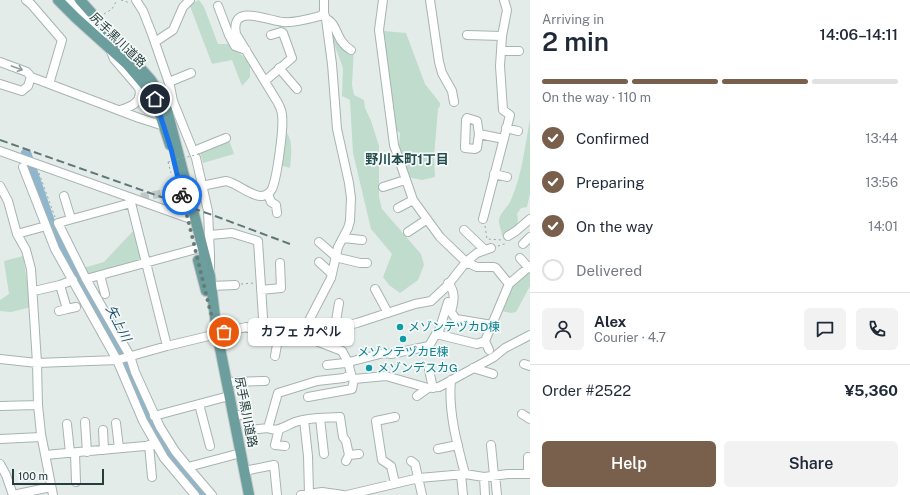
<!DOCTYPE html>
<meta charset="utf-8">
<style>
body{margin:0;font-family:"Public Sans","Noto Sans JP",sans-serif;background:#f2f2f3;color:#1f2937;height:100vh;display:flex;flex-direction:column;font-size:15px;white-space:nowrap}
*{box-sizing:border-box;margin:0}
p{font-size:13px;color:#747a83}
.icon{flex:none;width:22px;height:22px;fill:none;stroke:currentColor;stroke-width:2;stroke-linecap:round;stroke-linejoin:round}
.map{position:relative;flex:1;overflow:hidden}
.details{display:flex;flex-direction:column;background:#fff;width:380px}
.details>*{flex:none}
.scale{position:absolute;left:12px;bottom:10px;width:92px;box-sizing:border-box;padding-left:4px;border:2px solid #253d3b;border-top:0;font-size:11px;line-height:14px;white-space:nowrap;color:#253d3b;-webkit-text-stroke:3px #f4f9f8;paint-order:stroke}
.pin{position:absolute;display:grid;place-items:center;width:34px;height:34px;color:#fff;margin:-17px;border:2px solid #fff;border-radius:50%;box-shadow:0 1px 4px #0007}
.courier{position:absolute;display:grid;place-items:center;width:40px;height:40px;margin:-20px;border:3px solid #1a73e8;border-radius:50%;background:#fff;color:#222;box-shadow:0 1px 5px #0007}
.bubble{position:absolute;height:28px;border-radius:6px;background:#fff;box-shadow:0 1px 3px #0004;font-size:13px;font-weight:600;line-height:28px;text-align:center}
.overview em{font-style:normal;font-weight:600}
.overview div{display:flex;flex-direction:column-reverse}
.overview{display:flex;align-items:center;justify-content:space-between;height:68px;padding:0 12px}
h1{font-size:26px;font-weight:600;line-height:30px}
.bar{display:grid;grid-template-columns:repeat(4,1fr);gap:6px 4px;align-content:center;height:48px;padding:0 12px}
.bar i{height:5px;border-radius:3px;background:#e0e1e3}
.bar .selected{background:#79604d}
.bar p{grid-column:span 4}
.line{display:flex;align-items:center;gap:10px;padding:0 12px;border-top:1px solid #e0e1e3}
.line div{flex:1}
.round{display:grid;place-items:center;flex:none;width:42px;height:42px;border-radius:6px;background:#f2f2f3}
ol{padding:0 12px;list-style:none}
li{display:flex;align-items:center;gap:12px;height:44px}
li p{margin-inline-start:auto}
li .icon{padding:4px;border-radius:50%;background:#79604d;color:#fff;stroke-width:4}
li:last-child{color:#747a83}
li i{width:22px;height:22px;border:2px solid #e0e1e3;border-radius:50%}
.action{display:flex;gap:8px;margin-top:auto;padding:8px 12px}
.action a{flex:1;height:46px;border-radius:6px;background:#79604d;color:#fff;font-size:16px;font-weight:600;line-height:46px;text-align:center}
.action a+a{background:#f2f2f3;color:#1f2937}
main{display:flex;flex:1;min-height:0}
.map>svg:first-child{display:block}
.green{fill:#bfdccd}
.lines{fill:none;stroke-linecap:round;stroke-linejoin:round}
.river{stroke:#90b6cd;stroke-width:11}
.minor-tunnel{stroke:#bec9c7;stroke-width:8;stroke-dasharray:8 4;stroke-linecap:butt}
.minor-casing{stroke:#a7b4b2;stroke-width:10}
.major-casing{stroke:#c2c9c8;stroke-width:12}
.path{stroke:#87adaa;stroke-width:1;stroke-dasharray:2 3;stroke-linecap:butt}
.minor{stroke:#fff;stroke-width:8}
.major{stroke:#6c9e9d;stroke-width:10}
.rail{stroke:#5f7877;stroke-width:2;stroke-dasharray:8 4;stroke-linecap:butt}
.path-bridge{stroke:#87adaa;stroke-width:1;stroke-dasharray:2 3;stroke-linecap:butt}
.oneway{stroke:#929e9d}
.done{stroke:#687a78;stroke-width:4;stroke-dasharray:0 7.2}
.route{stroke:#1a73e8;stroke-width:5}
.culture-dot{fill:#0f9aa8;stroke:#f4f9f8;stroke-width:1.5}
.labels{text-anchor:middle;stroke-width:3.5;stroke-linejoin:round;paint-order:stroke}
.street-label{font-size:12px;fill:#253d3b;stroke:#f4f9f8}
.culture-label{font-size:12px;fill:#0d838f;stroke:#f4f9f8;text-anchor:start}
.neighbourhood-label{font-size:13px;font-weight:bold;fill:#224d4c;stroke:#f4f9f8}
.water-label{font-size:13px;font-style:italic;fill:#235474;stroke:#f4f9f8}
</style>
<main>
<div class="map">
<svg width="530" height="495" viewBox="0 0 530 495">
<rect width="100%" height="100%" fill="#e4ecea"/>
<path class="green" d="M199,0l5,7 14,37h10l16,13 6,8v12l-8,9 -10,-26 -20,4 -22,-58 2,-3z
M338,23l4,16 12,9 -2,37 2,10 10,5 1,8 6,13 8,25v51l3,12 39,45 3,11 -6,15 -18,13 -11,-8 -6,-8 9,-23 -21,-25 -18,-76 -3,-53 -8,-4 1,-28 -12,-33z
M384,31l22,2 19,51 15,19v3l-2,3 -4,48 1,20 -13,3 -14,-3 -9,-30 1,-14 -7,-5 -11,-92z
M530,119v74l-3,14 -6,1 -4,6c3,9 -3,17 -6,25l-9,-3c0,-6 -4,-12 -3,-17 2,-7 9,-12 12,-19 11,-25 14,-54 19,-81z
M285,131c9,8 6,26 5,37l-10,-3z
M229,140l5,14 -31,9 -3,-12z
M135,231l7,30 -55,16 -4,-9 21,-6 28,-30z
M23,256l8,51 -20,5 -11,-1v-11l9,-6 -5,-33z
M530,270v16l-14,26 -5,1 -10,-2 11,-23z"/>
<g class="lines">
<path class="river" d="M26,154l25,72 61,114 38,81 9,17 29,39 15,18"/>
<path class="minor-tunnel" d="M141,197l31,-5"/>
<defs>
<path id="minor" d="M26,0l5,4 31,36 -13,44
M68,0l13,13 24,20
M136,0l7,11 9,23 18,52 3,15 23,57 12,53 2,44v13
M383,0l-4,30 15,115 19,55 27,37 26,25 11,5h17l2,1 13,16
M430,0l9,62 3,11 10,18 2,11
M218,6l11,29 6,11 11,4
M326,19c12,4 9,22 25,31
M467,35l35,1
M155,42l18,-12 10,-23 7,-7
M110,49l4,10 25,29c4,14 -8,19 -19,22
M502,51h17
M0,62l27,10 4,5 108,41 25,8
M279,68l18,21
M265,81l27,-23 -9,-25 -2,-1 -10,3
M169,82l22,-9
M0,84l22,7 6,-5 3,-9
M506,128l12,3
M479,134l-2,-13 -10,-3 -1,2 -1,28 10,1 2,-1 2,-14 25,5
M0,151l188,67
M194,151l32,-13
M23,167l32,82 62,111 26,61 21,37 31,37
M494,174l13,3
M0,186l8,15 9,33 9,16 5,19 6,94 1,42 3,29 12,61
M383,187l22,-7
M172,192l54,-11c11,2 26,16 36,15 5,-1 8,-3 10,-7 5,-11 12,-62 10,-74 0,-4 -2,-8 -4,-12l-42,-69c-6,-32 32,-13 47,-12 10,1 26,-3 37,-6l4,-3v-13
M268,194l3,8 5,3 1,8
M64,196l7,23
M132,199l-1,4 36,143
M131,203l-73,20 28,56 44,77 5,16 25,55 15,24 13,16 53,-14
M398,208l15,-8
M483,219l27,-104 -7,-5 -3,-44 2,-30 5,-26 -3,-10
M464,230l21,20
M408,232l18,-12
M17,234l29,-8
M210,235l22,-2 26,8 6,92
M508,236l8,-5 14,-12
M343,238l19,2
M319,242l16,14
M523,244l7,-7
M335,257l25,6h7
M520,258l9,10
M319,262l13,12
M100,275l5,19
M86,279l110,-30
M448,283c8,9 6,18 3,29l5,7 36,6
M211,286l24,-1
M375,289l13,24
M261,290l20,-2 -1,-25
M34,291l26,-6 13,-5
M67,309l9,-2
M59,311l8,-2 -7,-24
M335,327l4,-24
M298,334l21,-2 38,-9 58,-19 16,-3 16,-15 19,-24 11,-9 14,-5
M302,334l29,-56 7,-31 10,-19 2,-7 1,-23 -2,-15 -12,-54 -5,-65 -6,-45 -2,-6
M438,334l10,-32
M485,341l4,9
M275,356l3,-17
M0,359l37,4 80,-3 50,-14 79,-19 32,12h33l31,12 6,11 4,16 2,1 32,-3 42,12 11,-1 55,-30 11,-9 25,-13
M524,364l6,2
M327,365l18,-2 39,-10 7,1 38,-8 7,-12 41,10 8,-3 24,-57 21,-18
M473,368l20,6
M429,370l4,18
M451,380c-3,31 6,64 14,94
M227,382l38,-1
M417,396l11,-8
M308,397l44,-8 2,-10
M199,404l11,42
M0,406l38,-1
M522,414l8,5
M233,415h15l2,15 18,-2
M154,416l75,-20
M320,418l4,36
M304,420l4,36 1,38
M85,422l2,30
M116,423l3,25
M67,424l3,29
M279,429l-4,16 10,1
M103,430l1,20
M0,439l41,-2
M149,445l3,32
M491,445l3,30
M438,449l20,-4
M75,453l1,29
M45,455l111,-10
M349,455l-3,-14 -3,-4 -3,-20c-15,1 -31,0 -45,5 -8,3 -18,11 -27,6l10,-35 39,-12 27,-3 7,-3
M528,457v17
M346,461l3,-6 10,-1
M411,461l4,3 7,31
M0,464l6,11 7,20 38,-8
M188,467l24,28
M244,471l30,-6 3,30
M461,475l2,20
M495,475l2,20
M484,477l1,18
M395,483l-4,-17 -9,-6 -6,-39 19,-4
M301,495l21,-3 21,3
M347,495l72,-17 46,-4 19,3 24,-3h22"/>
<path id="major" d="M58,0l18,18 51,46 17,20 11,15 15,46
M80,0l71,80 8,13 8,17 43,166 7,57 32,162
M198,260l8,31"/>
</defs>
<use href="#minor" class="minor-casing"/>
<use href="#major" class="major-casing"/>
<path class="path" d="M121,0l9,3
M104,14l8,-5 5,-9
M168,162l3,11
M39,173l16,44
M485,226l2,13 15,1
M498,246l9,-3
M241,284l13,-1"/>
<use href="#minor" class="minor"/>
<use href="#major" class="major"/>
<path class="rail" d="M0,140l215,76 75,28"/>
<path class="path-bridge" d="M168,162l31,-8"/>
</g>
<defs><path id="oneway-shaft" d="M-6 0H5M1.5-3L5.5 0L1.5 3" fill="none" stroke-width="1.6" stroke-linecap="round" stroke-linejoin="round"/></defs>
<use class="oneway" href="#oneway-shaft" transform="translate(17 68) rotate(20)"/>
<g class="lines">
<path class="done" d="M182,195l28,115 7,23 7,-1"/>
<path class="route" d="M155,99l16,50 11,46"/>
</g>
<g class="culture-dot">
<circle cx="400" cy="327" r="4"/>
<circle cx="403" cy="339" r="4"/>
<circle cx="369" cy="368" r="4"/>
</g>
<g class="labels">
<g class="street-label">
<text transform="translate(118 40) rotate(44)" y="4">尻手黒川道路</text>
<text transform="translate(246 412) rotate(79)" y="4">尻手黒川道路</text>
</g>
<g class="culture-label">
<text x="408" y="331">メゾンテヅカD棟</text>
<text x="403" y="356" text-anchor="middle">メゾンテヅカE棟</text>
<text x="377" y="372">メゾンデスカG</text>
</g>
<g class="neighbourhood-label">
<text x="407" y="164">野川本町1丁目</text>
</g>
<g class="water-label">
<text transform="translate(119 323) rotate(63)" y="5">矢上川</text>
</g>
</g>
</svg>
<div class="scale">100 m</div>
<div class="pin" style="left:224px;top:332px;background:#ea580c"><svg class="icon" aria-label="bag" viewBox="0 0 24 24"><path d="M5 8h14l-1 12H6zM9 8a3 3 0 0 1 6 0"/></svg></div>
<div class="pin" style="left:155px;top:99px;background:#1f2937"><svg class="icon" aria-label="home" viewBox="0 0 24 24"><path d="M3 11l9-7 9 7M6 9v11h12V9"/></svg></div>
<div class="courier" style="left:182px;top:195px"><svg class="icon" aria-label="bike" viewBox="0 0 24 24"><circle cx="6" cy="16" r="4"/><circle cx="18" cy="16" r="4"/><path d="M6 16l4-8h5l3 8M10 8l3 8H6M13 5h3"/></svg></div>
<div class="bubble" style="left:248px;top:318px;width:106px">カフェ カペル</div>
</div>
<section class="details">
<div class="overview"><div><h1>2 min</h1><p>Arriving in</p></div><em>14:06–14:11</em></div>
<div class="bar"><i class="selected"></i><i class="selected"></i><i class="selected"></i><i></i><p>On the way · 110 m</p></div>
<ol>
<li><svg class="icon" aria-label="check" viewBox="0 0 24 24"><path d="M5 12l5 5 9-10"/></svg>Confirmed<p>13:44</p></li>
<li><svg class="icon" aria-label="check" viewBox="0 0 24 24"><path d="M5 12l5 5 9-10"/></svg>Preparing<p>13:56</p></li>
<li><svg class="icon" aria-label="check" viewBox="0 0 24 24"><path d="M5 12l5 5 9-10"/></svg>On the way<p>14:01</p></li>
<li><i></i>Delivered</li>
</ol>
<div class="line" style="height:72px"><a class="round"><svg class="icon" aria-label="person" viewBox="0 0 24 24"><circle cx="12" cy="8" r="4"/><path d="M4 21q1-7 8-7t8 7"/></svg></a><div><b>Alex</b><p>Courier · 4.7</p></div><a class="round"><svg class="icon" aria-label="chat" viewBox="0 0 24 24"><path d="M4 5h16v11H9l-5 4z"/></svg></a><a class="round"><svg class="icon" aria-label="phone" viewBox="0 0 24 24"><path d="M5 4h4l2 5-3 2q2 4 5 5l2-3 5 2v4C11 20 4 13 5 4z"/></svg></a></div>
<div class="line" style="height:52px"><div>Order #2522</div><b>¥5,360</b></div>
<div class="action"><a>Help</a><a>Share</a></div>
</section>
</main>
